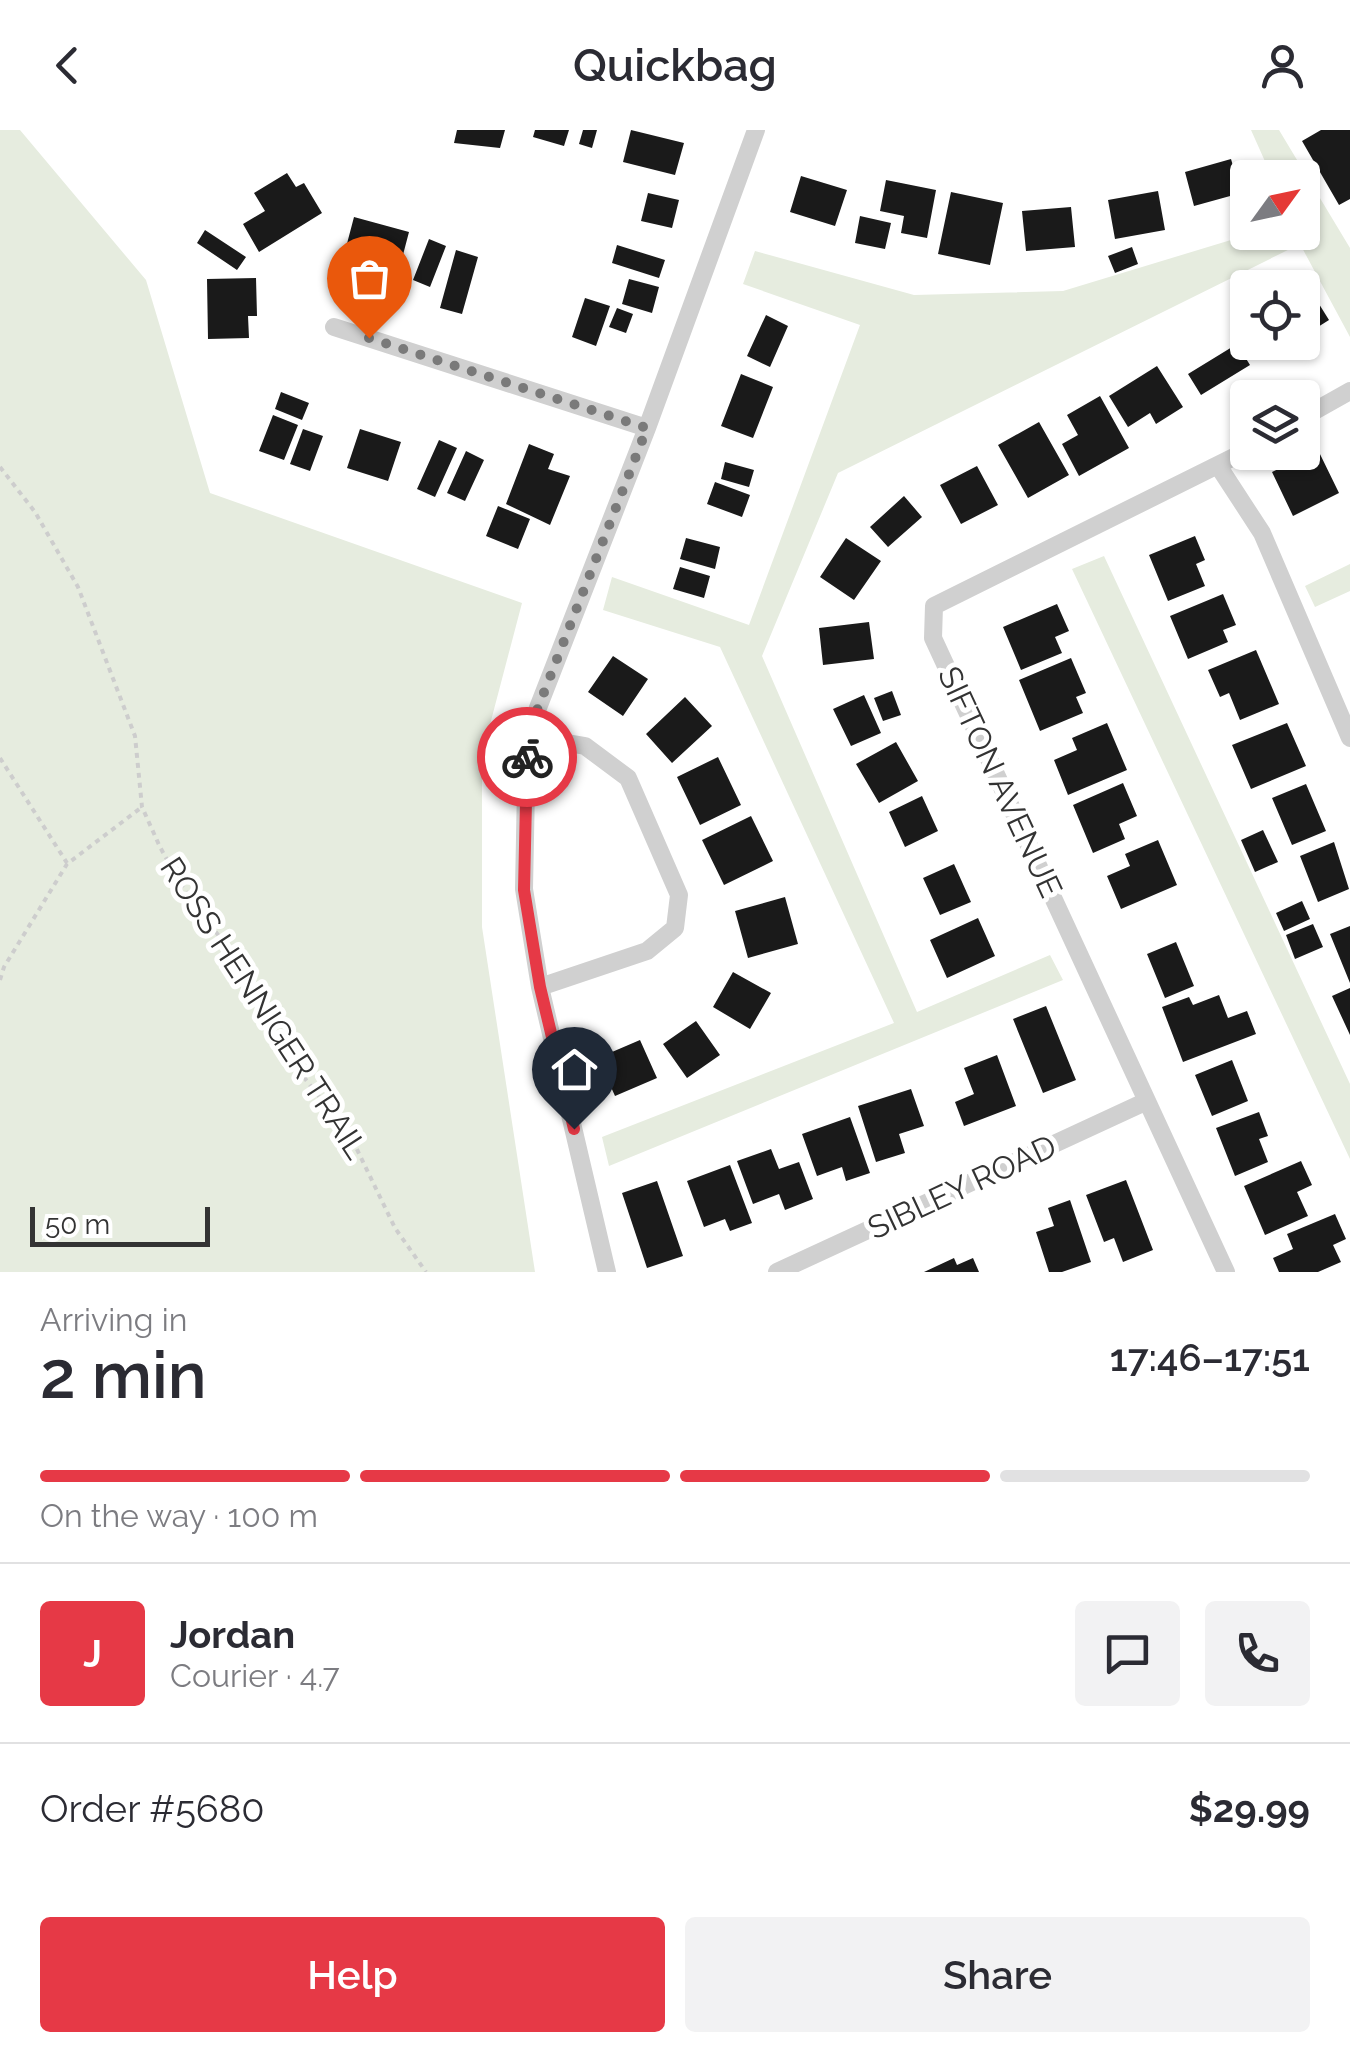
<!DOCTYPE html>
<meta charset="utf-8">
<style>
body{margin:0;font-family:Raleway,sans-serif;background:#f2f2f3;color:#2b2b33;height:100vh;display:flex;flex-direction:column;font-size:38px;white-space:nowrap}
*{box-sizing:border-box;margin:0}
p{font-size:32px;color:#7c7c81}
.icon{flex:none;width:55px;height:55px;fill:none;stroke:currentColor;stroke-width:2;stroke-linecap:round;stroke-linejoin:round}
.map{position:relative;height:1142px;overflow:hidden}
.details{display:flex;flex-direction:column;background:#fff;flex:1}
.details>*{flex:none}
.needle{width:65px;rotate:57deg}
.buttons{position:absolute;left:1230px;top:30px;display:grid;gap:20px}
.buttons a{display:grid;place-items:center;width:90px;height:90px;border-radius:10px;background:#fff;box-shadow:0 2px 8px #0004;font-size:50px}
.scale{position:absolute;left:30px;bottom:25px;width:180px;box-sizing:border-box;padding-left:10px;border:5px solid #333;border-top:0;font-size:28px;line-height:35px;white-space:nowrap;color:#333;-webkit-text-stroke:8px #fff;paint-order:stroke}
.pin{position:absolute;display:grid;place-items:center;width:85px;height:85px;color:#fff;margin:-102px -42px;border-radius:50% 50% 50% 0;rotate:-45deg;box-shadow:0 0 10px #0007}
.pin .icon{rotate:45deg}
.courier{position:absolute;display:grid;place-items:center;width:100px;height:100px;margin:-50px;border:8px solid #e63946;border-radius:50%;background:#fff;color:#222;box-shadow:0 2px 12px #0007}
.head em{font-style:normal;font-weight:600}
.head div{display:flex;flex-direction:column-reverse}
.head{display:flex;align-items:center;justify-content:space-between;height:170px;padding:0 40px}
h1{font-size:65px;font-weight:600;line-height:75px}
.bar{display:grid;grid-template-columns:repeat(4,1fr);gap:15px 10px;align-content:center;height:120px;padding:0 40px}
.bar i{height:12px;border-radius:8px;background:#e1e1e2}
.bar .on{background:#e63946}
.bar p{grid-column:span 4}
.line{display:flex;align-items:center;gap:25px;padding:0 40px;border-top:2px solid #e1e1e2}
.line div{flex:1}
.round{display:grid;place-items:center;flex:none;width:105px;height:105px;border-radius:10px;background:#f2f2f3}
.primary-button{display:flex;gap:20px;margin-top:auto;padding:20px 40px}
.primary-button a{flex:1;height:115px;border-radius:10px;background:#e63946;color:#fff;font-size:40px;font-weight:600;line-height:115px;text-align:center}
.primary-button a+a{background:#f2f2f3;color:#2b2b33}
header{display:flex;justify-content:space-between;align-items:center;height:130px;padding:0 40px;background:#fff;font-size:45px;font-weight:600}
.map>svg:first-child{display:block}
.green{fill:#e6ecdf}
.building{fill:#1a1a1a}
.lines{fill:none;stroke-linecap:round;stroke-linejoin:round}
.path{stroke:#cdcdcd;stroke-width:4;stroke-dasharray:5 5;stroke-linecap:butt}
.minor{stroke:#d0d0d0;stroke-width:18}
.done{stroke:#7a7a7a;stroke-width:10;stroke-dasharray:0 18}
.route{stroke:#e63946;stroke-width:12}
.labels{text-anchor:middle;stroke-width:10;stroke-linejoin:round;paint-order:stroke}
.street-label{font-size:32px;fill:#333;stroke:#fff}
</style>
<header><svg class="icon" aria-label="back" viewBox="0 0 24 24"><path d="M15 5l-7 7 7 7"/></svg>Quickbag<svg class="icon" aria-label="person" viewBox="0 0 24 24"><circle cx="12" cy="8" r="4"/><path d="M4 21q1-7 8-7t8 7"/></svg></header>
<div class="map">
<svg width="1350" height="1142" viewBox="0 0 1350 1142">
<rect width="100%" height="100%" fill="#fff"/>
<path class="green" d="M0,0h20l126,150 64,213 312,110 -40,152v172l53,345h-535z
M1251,0h28l71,118v89l-50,-93 -462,229 -76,183 155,356 133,-57 13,25 -454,186 -7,-29 292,-114 -174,-376 -117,-37 9,-33 137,48 111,-300 -117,-41 12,-33 159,44 149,-4 191,-58 48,-1v-54l-30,-1z
M1104,426l246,528v75l-278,-590z
M1350,434v27l-35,16 -10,-21z"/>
<path class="building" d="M457,0h48l-5,18 -46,-5z
M535,0h34l-5,16 -31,-9z
M583,0h14l-5,18 -13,-4z
M631,0l53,13 -9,32 -52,-13z
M1321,0h29v69l-11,6 -37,-64z
M1231,29l10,34 -47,13 -9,-34z
M287,43l9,14 8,-4 18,30 -63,39 -16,-28 22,-13 -11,-18z
M801,46l46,14 -12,36 -45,-14z
M886,50l50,10 -9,48 -26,-5 3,-17 -24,-5z
M1158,61l7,39 -50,9 -7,-39z
M951,62l52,11 -13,62 -52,-11z
M648,63l31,7 -7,28 -31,-7z
M1071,77l4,40 -49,4 -4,-40z
M860,86l31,7 -6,26 -30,-6z
M354,87l55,15 -10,38 -55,-15z
M205,100l41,27 -9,13 -40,-27z
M429,109l17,7 -16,41 -17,-7z
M617,115l48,15 -6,18 -47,-15z
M1132,117l6,17 -23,9 -7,-17z
M456,120l22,7 -16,57 -22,-6z
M256,148l1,38h-9l1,22 -41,1 -1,-60z
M629,149l30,8 -7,26 -30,-9z
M1314,166l15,24 -27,17v-34z
M585,168l25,8 -14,40 -24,-9z
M617,178l16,6 -7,19 -17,-6z
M766,185l22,11 -18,41 -23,-11z
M1273,212h22l-16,11z
M1237,214l13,21 -49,30 -13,-21z
M1157,236l26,41 -27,17 -6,-11 -22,14 -19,-31z
M741,244l32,13 -20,51 -32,-12z
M281,262l28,11 -7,17 -27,-11z
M1100,266l29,52 -50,28 -17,-32 16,-9 -11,-20z
M273,285l25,10 -14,35 -25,-9z
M1039,292l30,53 -41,23 -30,-53z
M303,299l20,7 -13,35 -20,-7z
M360,299l41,13 -13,39 -41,-13z
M439,310l18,8 -22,49 -18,-8z
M529,314l25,10 -6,15 22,7 -20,49 -44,-21z
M1318,320l21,43 -46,23 -21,-44z
M466,321l18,9 -19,41 -18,-8z
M725,332l29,8 -5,17 -28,-8z
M977,336l21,39 -37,19 -21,-39z
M715,352l35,13 -8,22 -35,-13z
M904,366l18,21 -34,30 -18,-20z
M498,376l32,13 -12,30 -32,-13z
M1195,406l10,24 -9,4 9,22 -37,15 -19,-46z
M686,408l34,9 -5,22 -35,-10z
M846,408l35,23 -27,39 -34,-23z
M680,437l30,9 -6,22 -31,-9z
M1223,464l13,31 -13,5 5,12 -40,17 -18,-43z
M1057,474l12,27 -14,6 7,16 -41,17 -18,-43z
M869,492l5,37 -51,6 -4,-37z
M1256,520l23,54 -39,16 -11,-27 -9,4 -12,-27z
M613,526l35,23 -25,37 -35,-24z
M1071,528l15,35 -10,4 7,16 -43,18 -21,-51z
M892,561l9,24 -18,6 -9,-23z
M864,565l17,38 -30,13 -18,-37z
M685,567l27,29 -40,37 -26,-29z
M1107,593l20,47 -59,25 -14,-35 23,-10 -5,-12z
M1287,593l19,43 -55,23 -19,-44z
M896,612l22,39 -39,22 -23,-39z
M718,627l23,48 -41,20 -23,-48z
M1123,653l14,33 -18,8 6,15 -32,14 -20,-48z
M1306,654l20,47 -34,14 -20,-47z
M922,666l16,35 -33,16 -16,-35z
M751,686l22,45 -49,24 -22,-45z
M1263,700l15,32 -23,10 -14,-32z
M1158,710l19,45 -56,24 -14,-33 23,-10 -5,-12z
M1334,712l15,47 -31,13 -18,-46z
M954,734l17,38 -31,13 -17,-37z
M785,767l13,47 -50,14 -13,-47z
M1302,771l8,18 -26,12 -8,-18z
M978,788l17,38 -48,22 -17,-38z
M1313,794l10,23 -28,12 -9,-24z
M1350,796v57l-20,-49z
M1176,812l18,44 -29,12 -18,-44z
M733,842l38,21 -21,36 -37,-22z
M1350,858v47l-18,-39z
M1219,865l9,23 19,-7 9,23 -73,28 -21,-55 27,-10 4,8z
M1046,876l30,74 -33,13 -30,-74z
M696,891l24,34 -33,23 -24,-34z
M640,910l17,38 -42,18 -17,-38z
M997,925l19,51 -52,20 -9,-24 19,-8 -10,-26z
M1232,930l16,41 -36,15 -17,-41z
M911,959l13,37 -25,8 6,19 -29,9 -18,-56z
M1259,982l9,24 -9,3 9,23 -33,14 -19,-48z
M850,987l20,56 -24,8 -4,-14 -25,9 -15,-42z
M771,1019l8,20 20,-7 14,37 -28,11 -6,-16 -26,10 -16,-43z
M1301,1031l11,24 -15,7 11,24 -43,19 -21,-49z
M730,1035l22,58 -22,8 -5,-12 -21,8 -17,-46z
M1126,1050l27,70 -30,12 -9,-24 -10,4 -18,-47z
M657,1051l26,75 -36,12 -25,-75z
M1070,1070l21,62 -29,10h-13l-13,-40 18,-6 -6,-18z
M1335,1084l11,25 -13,6 8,17 -23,10h-39l-6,-14 20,-9 -6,-15z
M954,1128l3,7 16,-7 6,14h-55z"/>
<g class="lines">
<path class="path" d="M0,337l35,45 43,75 57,149 7,71 18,40 21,38 78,105 47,90 45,57 44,91 31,44
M0,628l67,105
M0,850l4,-13 63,-103 75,-57"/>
<path class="minor" d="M334,197l313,101
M1302,288l48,-27
M1219,337l43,66 88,205
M527,606l58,10 43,32 51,117 -4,33 -28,23 -107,36
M607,1142l-67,-285 -16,-98 3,-153 120,-308 109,-298
M777,1142l370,-171
M1226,1142l-293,-634 1,-32 314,-156"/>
</g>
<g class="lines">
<path class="done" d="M369,208l278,90 -120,308v21"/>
<path class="route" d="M527,627l-3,133 16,97 34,142"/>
</g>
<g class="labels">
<g class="street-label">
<text transform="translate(1000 652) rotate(65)" y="11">SIFTON AVENUE</text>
<text transform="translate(264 878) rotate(57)" y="11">ROSS HENNIGER TRAIL</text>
<text transform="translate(962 1057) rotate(-25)" y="11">SIBLEY ROAD</text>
</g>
</g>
</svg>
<div class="buttons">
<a><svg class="needle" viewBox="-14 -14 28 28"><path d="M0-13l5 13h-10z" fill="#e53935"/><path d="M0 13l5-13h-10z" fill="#7c7c81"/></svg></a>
<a><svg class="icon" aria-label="locate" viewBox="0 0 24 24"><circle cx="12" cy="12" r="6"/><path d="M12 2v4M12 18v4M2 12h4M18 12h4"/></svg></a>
<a><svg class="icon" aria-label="layers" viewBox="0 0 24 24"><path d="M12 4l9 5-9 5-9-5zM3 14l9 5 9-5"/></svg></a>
</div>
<div class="scale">50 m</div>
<div class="pin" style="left:369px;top:208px;background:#ea580c"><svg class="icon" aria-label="bag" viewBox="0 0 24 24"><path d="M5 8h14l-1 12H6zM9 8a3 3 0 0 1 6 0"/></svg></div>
<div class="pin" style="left:574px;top:999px;background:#1f2937"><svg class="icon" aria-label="home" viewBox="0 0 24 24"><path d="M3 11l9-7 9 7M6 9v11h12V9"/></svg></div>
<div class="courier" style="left:527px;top:627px"><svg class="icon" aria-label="bike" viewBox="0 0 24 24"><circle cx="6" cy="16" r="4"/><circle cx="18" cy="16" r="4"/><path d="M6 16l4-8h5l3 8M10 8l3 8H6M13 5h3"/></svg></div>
</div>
<section class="details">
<div class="head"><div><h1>2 min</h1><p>Arriving in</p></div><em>17:46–17:51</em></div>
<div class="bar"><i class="on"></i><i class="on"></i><i class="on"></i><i></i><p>On the way · 100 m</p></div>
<div class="line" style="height:180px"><b class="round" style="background:#e63946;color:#fff">J</b><div><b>Jordan</b><p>Courier · 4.7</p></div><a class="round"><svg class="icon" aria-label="chat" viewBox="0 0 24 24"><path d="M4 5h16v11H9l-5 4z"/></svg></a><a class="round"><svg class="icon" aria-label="phone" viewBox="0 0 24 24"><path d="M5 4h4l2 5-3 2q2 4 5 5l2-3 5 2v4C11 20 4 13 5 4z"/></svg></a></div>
<div class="line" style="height:130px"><div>Order #5680</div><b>$29.99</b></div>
<div class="primary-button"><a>Help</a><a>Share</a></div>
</section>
